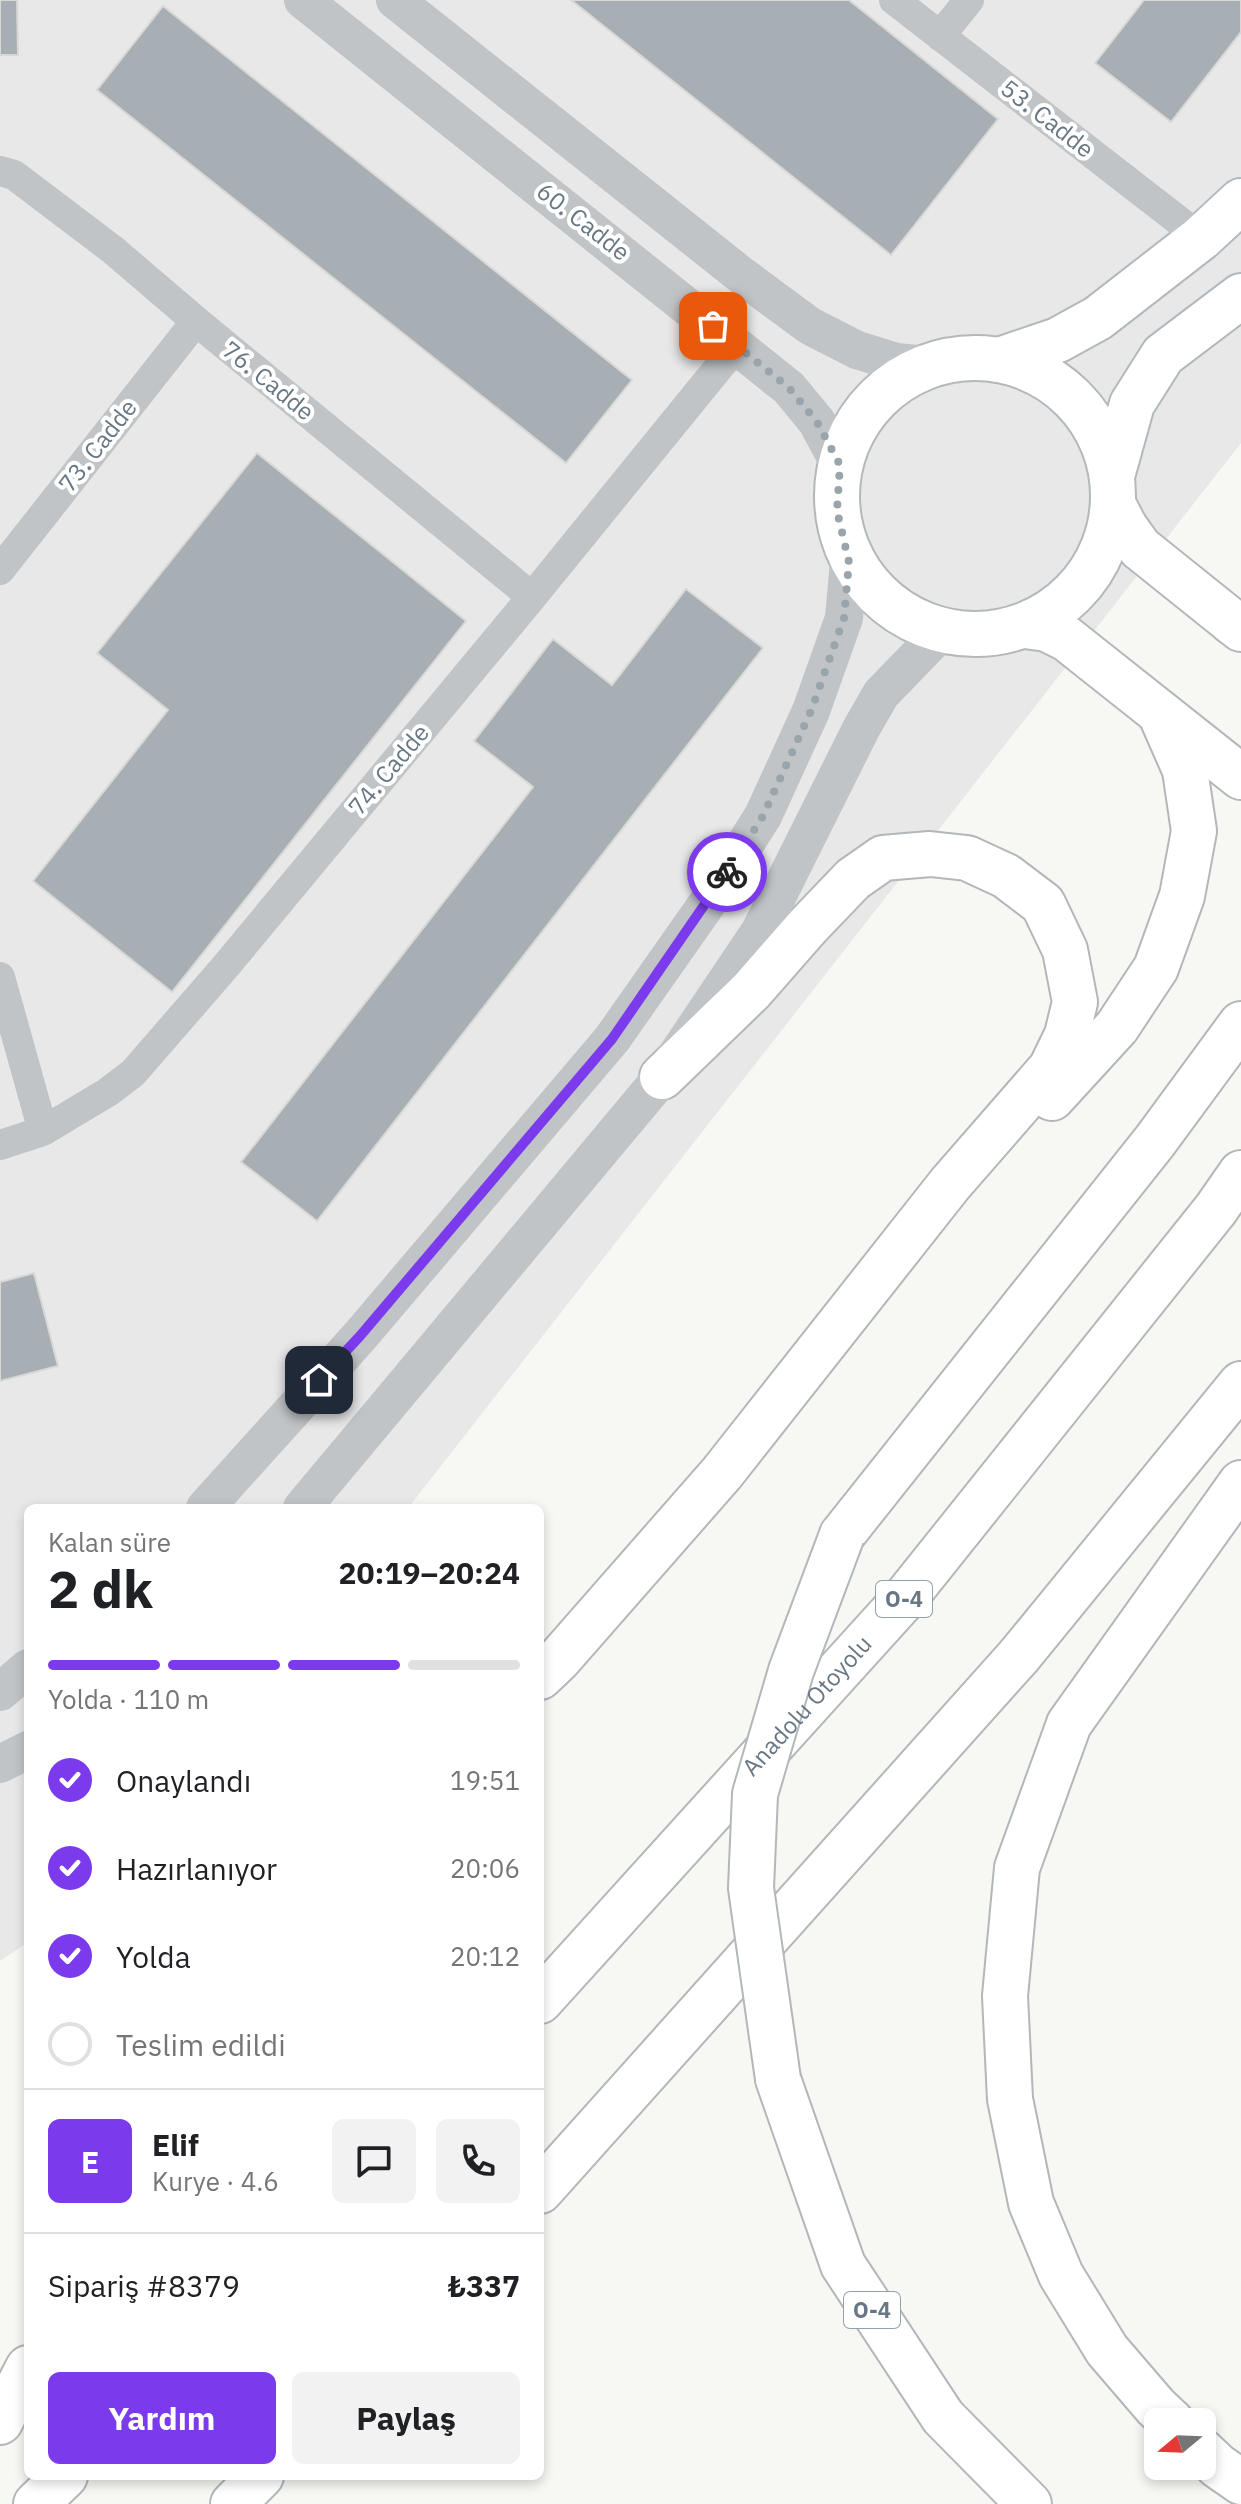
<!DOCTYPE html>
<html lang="tr">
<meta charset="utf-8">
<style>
body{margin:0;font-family:"IBM Plex Sans",sans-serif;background:#f2f2f2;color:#202124;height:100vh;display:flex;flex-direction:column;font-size:30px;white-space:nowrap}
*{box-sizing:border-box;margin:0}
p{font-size:26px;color:#757577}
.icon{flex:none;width:44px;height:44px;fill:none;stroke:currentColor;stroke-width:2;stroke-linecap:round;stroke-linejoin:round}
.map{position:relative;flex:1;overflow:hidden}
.details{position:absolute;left:24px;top:1504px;width:520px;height:976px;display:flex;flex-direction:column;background:#fff;border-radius:12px;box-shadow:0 4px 12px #0003}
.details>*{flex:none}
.needle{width:52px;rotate:251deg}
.buttons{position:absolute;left:1144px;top:2408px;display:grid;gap:16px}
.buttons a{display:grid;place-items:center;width:72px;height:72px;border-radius:12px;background:#fff;box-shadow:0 4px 12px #0003;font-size:40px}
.pin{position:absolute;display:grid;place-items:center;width:68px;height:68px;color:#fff;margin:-34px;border-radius:16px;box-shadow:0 4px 12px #0006}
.courier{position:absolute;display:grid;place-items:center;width:80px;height:80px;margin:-40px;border:6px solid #7c3aed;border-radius:50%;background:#fff;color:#222;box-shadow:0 2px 10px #0007}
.headline em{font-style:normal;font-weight:700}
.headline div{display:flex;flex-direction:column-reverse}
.headline{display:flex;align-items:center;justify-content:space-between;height:136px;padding:0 24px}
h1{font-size:52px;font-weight:700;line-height:60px}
.bar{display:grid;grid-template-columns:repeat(4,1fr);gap:12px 8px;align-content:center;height:96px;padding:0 24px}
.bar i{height:10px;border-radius:6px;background:#e0e0e0}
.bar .on{background:#7c3aed}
.bar p{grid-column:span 4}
.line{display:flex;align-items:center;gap:20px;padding:0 24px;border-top:2px solid #e0e0e0}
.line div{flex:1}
.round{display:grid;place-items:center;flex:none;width:84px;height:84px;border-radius:12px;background:#f2f2f2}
ol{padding:0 24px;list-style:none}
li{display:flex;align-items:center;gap:24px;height:88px}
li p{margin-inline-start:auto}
li .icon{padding:8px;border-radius:50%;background:#7c3aed;color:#fff;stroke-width:4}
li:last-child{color:#757577}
li i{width:44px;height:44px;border:4px solid #e0e0e0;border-radius:50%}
.primary-button{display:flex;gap:16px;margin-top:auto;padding:16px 24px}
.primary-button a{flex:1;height:92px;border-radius:12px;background:#7c3aed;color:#fff;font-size:32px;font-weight:700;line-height:92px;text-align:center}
.primary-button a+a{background:#f2f2f2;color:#202124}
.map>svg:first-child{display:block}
.built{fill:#e7e8e7}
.building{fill:#a8afb4;stroke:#d8d8d6;stroke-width:2}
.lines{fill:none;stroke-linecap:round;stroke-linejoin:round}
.secondary-casing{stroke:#b3b8bc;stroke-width:48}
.primary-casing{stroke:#b4b8bb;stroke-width:48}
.motorway-casing{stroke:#b3b7ba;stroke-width:48}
.minor{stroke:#c0c4c7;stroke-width:30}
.tertiary{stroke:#c0c4c7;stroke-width:38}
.secondary{stroke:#fff;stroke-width:44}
.primary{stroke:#fff;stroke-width:44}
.motorway{stroke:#fff;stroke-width:44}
.motorway-bridge-casing{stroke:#b3b7ba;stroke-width:48;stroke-linecap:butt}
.motorway-bridge{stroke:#fff;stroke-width:44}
.done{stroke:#9aa4ab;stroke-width:8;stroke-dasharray:0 14.4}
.route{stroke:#7c3aed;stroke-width:10}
.labels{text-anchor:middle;stroke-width:8;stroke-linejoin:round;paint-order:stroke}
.shield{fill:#fff;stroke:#95a0a8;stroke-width:2}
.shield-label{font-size:22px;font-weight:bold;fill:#687783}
.street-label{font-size:24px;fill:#687783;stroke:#fff}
</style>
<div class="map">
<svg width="1241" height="2504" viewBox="0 0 1241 2504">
<rect width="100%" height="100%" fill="#f7f7f4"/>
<path class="built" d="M0,0h1241v443l-833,1065h-380v434l-28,19z"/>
<path class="building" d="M0,0h17l1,55h-18z
M571,0h278l149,119 -107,136z
M1144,0h97v32l-70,90 -76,-59z
M163,6l469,374 -66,83 -469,-373z
M257,453l209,168 -294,371 -139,-111 135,-171 -71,-57z
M686,589l77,59 -446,573 -76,-59 292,-375 -59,-46 79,-102 59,46z
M34,1273l24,93 -58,15v-99z"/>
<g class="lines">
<defs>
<path id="secondary" d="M999,360l59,-20 40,-22 103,-80 40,-37
M1112,476l20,-72 31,-49 78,-59"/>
<path id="primary" d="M837 496a138 138 0 1 1 276 0a138 138 0 1 1-276 0Z
M1113,504l12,23 15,21 101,81
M1025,626l22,3 20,10 174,138"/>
<g id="motorway">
<path d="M1232,622l9,2"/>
<path d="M1052,1098l65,-71 39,-59 26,-72 12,-65 -9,-61 -25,-57"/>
<path d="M842,1535l313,-394 86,-117"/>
<path d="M540,1677l19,-18 163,-186 228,-289 101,-116 16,-33 8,-33 -10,-52 -22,-46 -37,-28 -39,-18 -37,-4 -47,4 -30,21 -45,47 -57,65 -89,86"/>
<path id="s1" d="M540,2001l365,-403 311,-389 25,-36"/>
<path d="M778,2079l65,186 100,152 86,87"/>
<path d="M540,2191l479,-535 222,-272"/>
<path d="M0,2422l28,-54"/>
<path d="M1172,2422l-16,-15 -49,-57 -46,-75 -30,-72 -21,-104 -5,-103 12,-128 52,-144 172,-241"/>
<path d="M1202,2451l16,15 23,16"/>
<path d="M36,2504l29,-28"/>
<path d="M233,2504l28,-28"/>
</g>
</defs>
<use href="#secondary" class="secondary-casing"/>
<use href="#primary" class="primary-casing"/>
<use href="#motorway" class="motorway-casing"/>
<path class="minor" d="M894,0l307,238
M940,36l29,-36
M0,171l14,4 99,75 83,71 336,276
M0,570l196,-249
M0,977l43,154
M0,1145l43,-14 65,-39 25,-19 92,-106 307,-370 205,-252"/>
<path class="tertiary" d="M303,0l486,388 28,34 23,43
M395,0l346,275 69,51 47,24 39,12 32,3
M205,1508l155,-172 252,-297 99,-141 52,-82 48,-105 33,-93 5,-56
M302,1508l360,-431 98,-146 102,-204 19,-33 61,-63
M0,1692l28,-24
M0,1764l28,-14"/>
<use href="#secondary" class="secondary"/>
<use href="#primary" class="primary"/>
<use href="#motorway" class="motorway"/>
<defs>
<path id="motorway-bridge" d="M778,2079l-27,-191 4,-94 36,-123 51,-136"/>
</defs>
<use href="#motorway-bridge" class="motorway-bridge-casing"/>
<use href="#motorway-bridge" class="motorway-bridge"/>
</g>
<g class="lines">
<path class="done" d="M713,326l76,62 28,34 23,43 -3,46 12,51 -5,56 -33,93 -48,105 -36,56"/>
<path class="route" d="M319,1380l41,-44 252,-297 115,-167"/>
</g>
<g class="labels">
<g class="shield">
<rect x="876" y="1581" width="56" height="36" rx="6"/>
<rect x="844" y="2292" width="56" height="36" rx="6"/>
</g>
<g class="shield-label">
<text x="904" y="1607">O-4</text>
<text x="872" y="2318">O-4</text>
</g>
<g class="street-label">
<text transform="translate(1047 119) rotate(38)" y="8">53. Cadde</text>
<text transform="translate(583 222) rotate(38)" y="8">60. Cadde</text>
<text transform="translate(268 381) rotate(39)" y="8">76. Cadde</text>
<text transform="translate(98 446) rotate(-52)" y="8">73. Cadde</text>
<text transform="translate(389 770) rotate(-50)" y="8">74. Cadde</text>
<text dy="8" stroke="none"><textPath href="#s1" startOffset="398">Anadolu Otoyolu</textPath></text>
</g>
</g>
</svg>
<div class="buttons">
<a><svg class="needle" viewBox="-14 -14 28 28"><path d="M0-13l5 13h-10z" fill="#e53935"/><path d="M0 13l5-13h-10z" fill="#757577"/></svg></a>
</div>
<div class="pin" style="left:713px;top:326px;background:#ea580c"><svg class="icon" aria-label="bag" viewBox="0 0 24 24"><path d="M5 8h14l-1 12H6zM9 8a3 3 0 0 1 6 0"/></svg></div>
<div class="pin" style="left:319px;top:1380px;background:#1f2937"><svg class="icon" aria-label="home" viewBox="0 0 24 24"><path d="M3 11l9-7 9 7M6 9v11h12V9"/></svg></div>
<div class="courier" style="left:727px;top:872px"><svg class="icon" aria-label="bike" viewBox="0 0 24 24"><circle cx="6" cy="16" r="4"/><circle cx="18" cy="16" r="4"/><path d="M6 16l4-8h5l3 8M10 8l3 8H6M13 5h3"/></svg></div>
<section class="details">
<div class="headline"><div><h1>2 dk</h1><p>Kalan süre</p></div><em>20:19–20:24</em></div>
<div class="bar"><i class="on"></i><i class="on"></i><i class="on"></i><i></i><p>Yolda · 110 m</p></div>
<ol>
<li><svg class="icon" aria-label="check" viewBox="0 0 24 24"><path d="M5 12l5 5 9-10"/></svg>Onaylandı<p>19:51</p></li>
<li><svg class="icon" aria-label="check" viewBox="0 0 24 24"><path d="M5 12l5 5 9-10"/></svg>Hazırlanıyor<p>20:06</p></li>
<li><svg class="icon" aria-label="check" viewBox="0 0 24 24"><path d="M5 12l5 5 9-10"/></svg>Yolda<p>20:12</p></li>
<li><i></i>Teslim edildi</li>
</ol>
<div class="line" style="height:144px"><b class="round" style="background:#7c3aed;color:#fff">E</b><div><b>Elif</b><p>Kurye · 4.6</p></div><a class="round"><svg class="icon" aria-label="chat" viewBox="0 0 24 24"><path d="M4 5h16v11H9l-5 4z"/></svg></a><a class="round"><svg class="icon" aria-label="phone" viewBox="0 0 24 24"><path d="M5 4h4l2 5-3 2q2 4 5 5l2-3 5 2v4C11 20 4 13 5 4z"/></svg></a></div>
<div class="line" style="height:104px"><div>Sipariş #8379</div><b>₺337</b></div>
<div class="primary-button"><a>Yardım</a><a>Paylaş</a></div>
</section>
</div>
